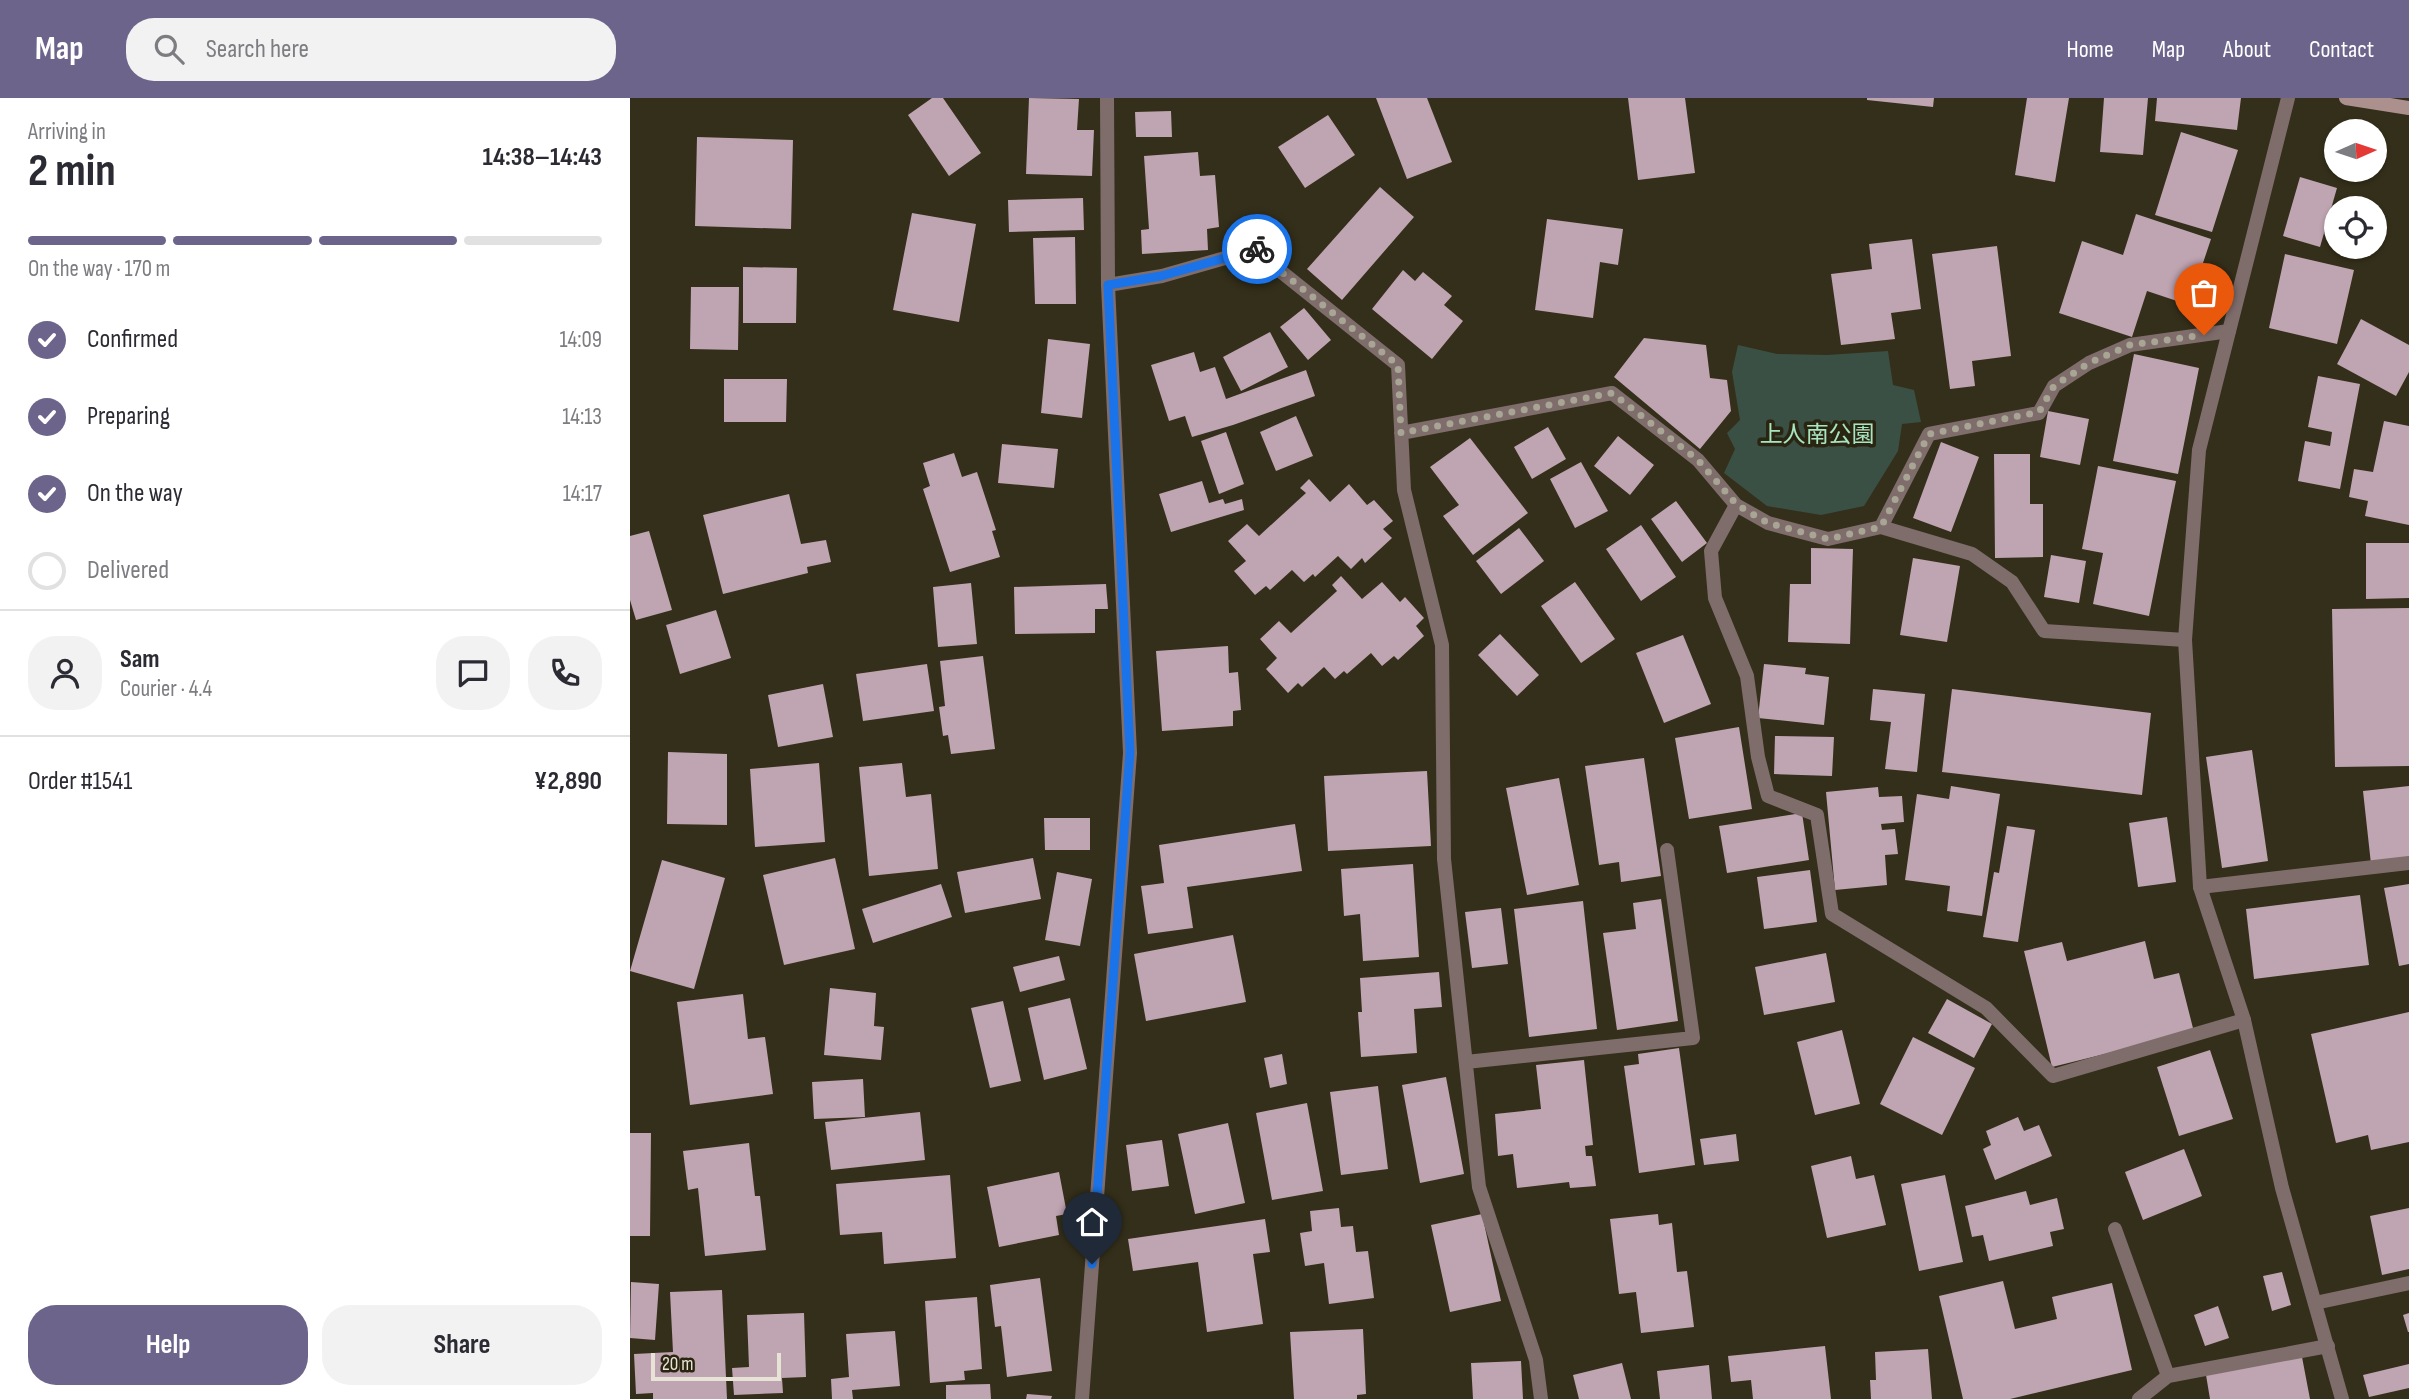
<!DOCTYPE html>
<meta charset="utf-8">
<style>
body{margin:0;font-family:"Sofia Sans Condensed","Noto Sans JP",sans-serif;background:#f2f2f3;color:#2b2b33;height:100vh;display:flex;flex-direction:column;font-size:26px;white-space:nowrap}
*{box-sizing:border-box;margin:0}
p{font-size:23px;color:#7c7c81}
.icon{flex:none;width:38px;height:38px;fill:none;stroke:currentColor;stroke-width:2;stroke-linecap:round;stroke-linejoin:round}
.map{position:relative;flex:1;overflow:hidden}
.sheet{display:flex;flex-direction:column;background:#fff;width:630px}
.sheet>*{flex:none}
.needle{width:46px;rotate:87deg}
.fabs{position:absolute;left:1694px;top:21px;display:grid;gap:14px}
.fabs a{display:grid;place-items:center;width:63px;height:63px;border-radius:50%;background:#fff;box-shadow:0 2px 5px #0004;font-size:35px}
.scale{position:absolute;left:21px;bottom:18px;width:130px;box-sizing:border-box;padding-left:7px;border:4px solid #e7e4d7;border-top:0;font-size:19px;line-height:24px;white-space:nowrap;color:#e7e4d7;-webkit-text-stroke:5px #2a2510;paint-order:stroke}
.pin{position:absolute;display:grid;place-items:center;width:60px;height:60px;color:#fff;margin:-72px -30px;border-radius:50% 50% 50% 0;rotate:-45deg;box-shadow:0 0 7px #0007}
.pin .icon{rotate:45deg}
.courier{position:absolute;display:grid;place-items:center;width:70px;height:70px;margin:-35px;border:5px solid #1a73e8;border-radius:50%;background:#fff;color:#222;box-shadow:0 2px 9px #0007}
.summary em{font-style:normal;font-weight:700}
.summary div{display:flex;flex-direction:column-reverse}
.summary{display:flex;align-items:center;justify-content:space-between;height:119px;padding:0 28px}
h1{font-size:46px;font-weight:700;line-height:52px}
.bar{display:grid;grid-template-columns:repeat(4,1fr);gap:10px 7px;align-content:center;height:84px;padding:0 28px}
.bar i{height:9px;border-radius:5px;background:#e1e1e2}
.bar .on{background:#6c648b}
.bar p{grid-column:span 4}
.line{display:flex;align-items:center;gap:18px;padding:0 28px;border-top:2px solid #e1e1e2}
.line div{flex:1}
.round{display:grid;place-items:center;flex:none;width:74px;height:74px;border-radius:28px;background:#f2f2f3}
ol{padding:0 28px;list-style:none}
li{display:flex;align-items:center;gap:21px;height:77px}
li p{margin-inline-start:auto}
li .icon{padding:7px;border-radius:50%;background:#6c648b;color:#fff;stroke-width:4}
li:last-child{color:#7c7c81}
li i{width:38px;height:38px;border:4px solid #e1e1e2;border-radius:50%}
.action{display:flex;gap:14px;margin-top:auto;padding:14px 28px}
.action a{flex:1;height:80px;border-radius:28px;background:#6c648b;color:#fff;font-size:28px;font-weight:700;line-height:80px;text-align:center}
.action a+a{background:#f2f2f3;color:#2b2b33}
header{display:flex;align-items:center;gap:42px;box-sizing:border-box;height:98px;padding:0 35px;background:#6c648b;color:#fff}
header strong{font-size:33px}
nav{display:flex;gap:38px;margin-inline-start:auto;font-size:24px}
.search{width:490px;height:63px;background:#f2f2f3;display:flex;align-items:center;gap:18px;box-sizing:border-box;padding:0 24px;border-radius:28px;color:#7c7c81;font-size:26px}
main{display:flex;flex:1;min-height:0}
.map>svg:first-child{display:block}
.green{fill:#3b5044}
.building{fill:#bfa4b1}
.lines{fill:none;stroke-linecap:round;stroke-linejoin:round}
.minor{stroke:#7f6d6c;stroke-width:14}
.tertiary{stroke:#7f6d6c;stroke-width:14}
.secondary{stroke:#ac908d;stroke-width:14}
.done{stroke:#a8a595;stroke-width:7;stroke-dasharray:0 12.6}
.route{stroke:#1a73e8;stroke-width:9}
.labels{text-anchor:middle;stroke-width:7;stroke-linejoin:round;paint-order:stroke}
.park-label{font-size:23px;fill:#a8e5c2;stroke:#2a2510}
</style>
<header>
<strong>Map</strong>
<div class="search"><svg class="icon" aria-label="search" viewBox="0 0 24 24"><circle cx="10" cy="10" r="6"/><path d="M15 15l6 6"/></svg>Search here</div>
<nav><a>Home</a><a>Map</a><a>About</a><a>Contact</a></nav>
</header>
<main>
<section class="sheet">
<div class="summary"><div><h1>2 min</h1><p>Arriving in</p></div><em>14:38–14:43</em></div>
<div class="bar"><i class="on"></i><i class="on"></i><i class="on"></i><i></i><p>On the way · 170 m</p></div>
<ol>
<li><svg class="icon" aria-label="check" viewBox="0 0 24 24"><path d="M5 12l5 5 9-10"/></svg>Confirmed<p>14:09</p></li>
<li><svg class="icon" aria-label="check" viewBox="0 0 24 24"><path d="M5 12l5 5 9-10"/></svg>Preparing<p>14:13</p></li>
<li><svg class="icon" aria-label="check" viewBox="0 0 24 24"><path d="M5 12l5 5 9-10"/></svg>On the way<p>14:17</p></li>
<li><i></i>Delivered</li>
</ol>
<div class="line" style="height:126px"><a class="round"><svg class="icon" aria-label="person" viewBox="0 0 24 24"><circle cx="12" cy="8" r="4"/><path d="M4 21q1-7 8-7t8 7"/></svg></a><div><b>Sam</b><p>Courier · 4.4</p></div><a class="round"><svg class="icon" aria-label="chat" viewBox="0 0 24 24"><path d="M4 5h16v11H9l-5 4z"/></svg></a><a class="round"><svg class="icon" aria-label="phone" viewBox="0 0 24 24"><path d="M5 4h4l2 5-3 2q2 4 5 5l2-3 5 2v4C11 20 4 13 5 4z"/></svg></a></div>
<div class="line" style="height:91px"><div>Order #1541</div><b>¥2,890</b></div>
<div class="action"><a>Help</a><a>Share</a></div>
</section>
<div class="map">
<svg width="1779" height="1301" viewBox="0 0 1779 1301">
<rect width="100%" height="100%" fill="#342f1a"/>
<path class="green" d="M1108,247l39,9 50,1 61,-4 5,34 21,5 7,32 -19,2 -4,27 -34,55 -43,9 -54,-9 -43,-33 11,-24 -8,-16 13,-13 -8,-48z"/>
<path class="building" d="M302,0h11l38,55 -32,23 -41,-61z
M399,0l50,1 -2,31h17l-2,46 -66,-2z
M746,0h51l25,64 -45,17z
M998,0h57l10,75 -57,7z
M1237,0h67l-1,9 -66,-7z
M1397,0h42l-14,84 -40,-7z
M1474,0h44l-5,57 -43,-3z
M1527,0h84l-4,32 -82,-9z
M541,13l1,26h-36l-1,-25z
M698,17l27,40 -50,33 -27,-41z
M1551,34l57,18 -26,82 -57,-17z
M67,39l96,3 -2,89 -96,-3z
M568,54l2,24 15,-1 4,52 -12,2 1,21 -66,4 -1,-24 8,-1 -5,-73z
M1670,79l37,11 -17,59 -37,-11z
M750,89l34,30 -72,83 -35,-31z
M453,100l1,32 -75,2 -1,-32z
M282,115l64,11 -17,98 -66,-12z
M1506,116l75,25 -22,66 -42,-14 -15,46 -73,-24 23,-72 41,14z
M917,121l76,10 -5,36 -18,-3 -7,56 -58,-8z
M445,139l1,67h-41l-2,-66z
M1282,141l9,70 -30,4 4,26 -54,6 -10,-71 41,-5 -3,-25z
M1367,148l14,110 -39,5 3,25 -25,3 -18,-135z
M1655,156l69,16 -17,74 -68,-16z
M113,169l54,1 -1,55h-53z
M773,172l12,11 8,-9 29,24 -8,9 19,16 -31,38 -60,-50z
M61,189h48l-1,63 -48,-1z
M674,210l27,32 -23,20 -28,-33z
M1731,221l48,26v27l-13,24 -59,-32z
M640,234l18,35 -47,24 -18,-34z
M1014,240l62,7 4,33 17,2 4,31 -31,38 -86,-72z
M418,241l42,5 -8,74 -41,-5z
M564,254l6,20 15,-5 11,32 80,-29 9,26 -82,29 -41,12 -7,-21 -16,5 -18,-56z
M1504,256l65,14 -21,106 -65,-13z
M1688,278l42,8 -20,105 -42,-8 7,-40 25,5 2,-14 -24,-5z
M94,281h63l-1,43h-62z
M1418,313l41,8 -9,46 -40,-8z
M666,318l17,40 -37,15 -16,-39z
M1754,323l25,5v99l-44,-9 3,-15 -19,-4 5,-28 19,3z
M918,329l18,32 -34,20 -18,-32z
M596,334l18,52 -25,10 -18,-53z
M988,338l36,29 -24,30 -36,-29z
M840,340l58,75 -55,42 -30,-39 16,-11 -29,-38z
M1311,344l38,15 -28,75 -38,-14z
M372,346l56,5 -4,39 -56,-5z
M324,355l8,24 15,-5 19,58 -4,1 8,26 -50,15 -27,-83 7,-3 -7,-23z
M1364,356h36v50h13v53l-48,1z
M951,364l27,49 -33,17 -25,-49z
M1468,368l78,15 -27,135 -56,-12 10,-51 -21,-4z
M679,381l21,23 19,-18 18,21 7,-5 19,21 -10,8 9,9 -27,25 -3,-5 -11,11 -13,-13 -23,21 -2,-3 -9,8 -12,-12 -22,20 -4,-4 -11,9 -21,-24 12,-10 -18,-20 19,-17 12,12 47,-43 -6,-5z
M572,383l7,22 14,-4 2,5 17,-5 2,11 -73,22 -12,-38z
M159,396l12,50 25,-4 5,22 -24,5 1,6 -85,21 -20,-79z
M1046,403l31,42 -25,19 -31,-43z
M1011,427l35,52 -35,24 -35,-52z
M889,430l25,33 -43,33 -25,-33z
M19,433l23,79 -36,10 -6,-20v-64z
M1736,445h43v55l-43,1z
M1181,450l42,1 -3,95 -62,-2 2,-58h21z
M1421,457l35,6 -7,42 -35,-6z
M1283,460l47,8 -13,76 -47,-7z
M711,478l21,23 20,-17 18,20 5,-5 19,21 -8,8 8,10 -26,24 -4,-4 -12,10 -11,-13 -24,21 -3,-3 -9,8 -11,-12 -22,20 -4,-4 -10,10 -22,-24 11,-11 -17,-19 19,-18 12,12 46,-42 -5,-6z
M945,484l40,57 -34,24 -40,-57z
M341,485l6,61 -39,3 -5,-60z
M476,486l2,25h-13v24l-80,1 -1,-47z
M1779,510v158l-74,1 -3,-158z
M86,512l15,48 -51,16 -14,-49z
M870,536l39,41 -22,21 -39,-41z
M1053,537l28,69 -47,19 -28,-70z
M598,548l1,27 9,-1 3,38 -8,1v15l-71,5 -6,-80z
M353,558l12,93 -44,5 -3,-19 -5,1 -4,-29 6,-1 -5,-45z
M297,566l7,47 -71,10 -7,-47z
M1134,566l42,4 -1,6 24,3 -5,48 -66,-7z
M193,586l10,53 -55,10 -10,-52z
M1243,591l52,5 -8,78 -32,-3 6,-47 -21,-2z
M1322,591l199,24 -9,82 -200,-23z
M1109,629l13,82 -63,10 -14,-81z
M1145,638l59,1 -2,39 -58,-2z
M1622,652l16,111 -46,7 -16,-111z
M38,654l59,2v71l-60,-1z
M1014,660l17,118 -40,6 -2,-20 -20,3 -14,-99z
M189,665l6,79 -70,5 -5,-78z
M272,665l4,34 25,-3 7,75 -69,7 -10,-109z
M797,673l4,75 -103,5 -4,-75z
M929,680l20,107 -52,10 -21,-107z
M1321,688l49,8 -18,122 -35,-5 3,-25 -45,-6 12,-86 32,5z
M1779,688v73l-38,5 -8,-73z
M1248,689l1,10 23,-1 2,26 -23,2 1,6 13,-1 3,25 -13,1 2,30 -52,5 -9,-98z
M1172,715l7,47 -82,13 -8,-47z
M1537,719l9,65 -38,5 -9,-64z
M414,720h46v32h-45z
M665,726l7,47 -115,16 6,41 -45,6 -7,-48 23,-3 -5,-38z
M1377,728l28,4 -17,112 -35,-5 11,-65 5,1z
M205,760l20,91 -71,16 -21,-90z
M403,760l8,41 -76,14 -8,-41z
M32,762l63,18 -31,111 -64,-18z
M783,766l6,93 -56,4 -3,-47 -16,2 -3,-47z
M1180,772l7,52 -53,7 -7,-52z
M427,774l35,7 -12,67 -35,-6z
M311,786l11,33 -79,26 -11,-34z
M1779,786v80l-10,2 -15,-78z
M1730,797l9,70 -115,14 -8,-70z
M1031,801l17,122 -61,9 -14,-97 33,-4 -3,-26z
M953,803l14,128 -68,8 -15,-128z
M871,810l7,56 -36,4 -7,-56z
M603,837l13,67 -100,19 -12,-67z
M1515,843l9,38 25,-6 15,59 -142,35 -28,-116 38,-9 5,19z
M1196,855l9,49 -71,13 -9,-48z
M429,858l6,24 -45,12 -7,-25z
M809,874l3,35 -28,2 3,44 -56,4 -3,-45h4l-2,-34z
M200,890l46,5 -2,33 10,1 -3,33 -57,-5z
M113,896l5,45 17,-2 8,57 -83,11 -13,-103z
M440,900l17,71 -43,11 -16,-72z
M1317,901l45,25 -18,34 -46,-25z
M373,903l18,80 -31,7 -19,-80z
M1779,914v130l-38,8 -3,-15 -32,8 -25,-109z
M1212,932l18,74 -45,11 -18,-73z
M1283,939l62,31 -33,67 -62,-31z
M1049,950l16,117 -56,8 -15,-107 15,-2 -1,-10z
M1580,952l23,69 -54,17 -22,-69z
M652,956l5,30 -17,4 -6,-30z
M954,962l9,85 -8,1 1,10h6l4,30 -26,2 -1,-6 -52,6 -4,-34 -15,2 -3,-42 46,-5 -5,-44z
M816,979l18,97 -44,9 -18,-98z
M233,981l2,38 -51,2 -2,-37z
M748,988l10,83 -47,6 -11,-83z
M677,1005l16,88 -51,9 -16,-87z
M290,1014l5,48 -94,10 -6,-48z
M1388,1019l6,14 15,-6 13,31 -57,24 -12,-31 8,-4 -5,-14z
M598,1025l17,80 -50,11 -17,-80z
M0,1035h21l-1,103h-20z
M1106,1036l3,27 -35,4 -4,-26z
M532,1042l7,46 -37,5 -6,-46z
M119,1045l6,53h5l6,54 -61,6 -7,-68 -10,2 -5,-39z
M1554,1051l18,47 -59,24 -18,-48z
M1221,1058l5,23 18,-4 12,50 -59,13 -16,-72z
M429,1074l8,42 -11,2 3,19 -60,12 -12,-60z
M320,1077l6,83 -72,6 -2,-32 -42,3 -4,-51z
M1315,1077l18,87 -44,9 -18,-87z
M1396,1093l4,14 27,-7 7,31 -14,3 3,14 -64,15 -6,-26 -11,2 -7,-31z
M709,1110l2,19 12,-1 3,26 12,-1 6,47 -45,6 -5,-41 -19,3 -5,-33 12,-2 -2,-20z
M1779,1110v61l-27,6 -12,-59z
M852,1116l19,87 -51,11 -19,-87z
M1028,1116l1,11 13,-2 5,49 10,-1 7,56 -53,6 -5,-41 -17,2 -9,-75z
M635,1121l5,33 -17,2 10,70 -56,8 -9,-70 -65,9 -5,-32z
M1652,1174l9,33 -19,6 -9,-35z
M410,1180l12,93 -45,6 -6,-51 -6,1 -5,-42z
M1373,1183l12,48 42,-10 -5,-22 60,-14 20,87 -122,29h-47l-24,-103z
M1,1184l28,2 -4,56 -25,-2z
M92,1192l5,109h-74v-6l-17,1 -2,-40 39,-2 -3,-60z
M347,1199l5,72 -18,2 1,9 -35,3 -5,-82z
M1588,1208l11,32 -24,8 -11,-31z
M174,1215l2,64 -24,1 1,15 -49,2 -2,-27 17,-1 -2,-52z
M1779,1215v19h-1l-5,-17z
M733,1231l3,65 -9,1v4h-63l-4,-67z
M265,1233l5,55 -48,4 1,9h-21l-1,-20 18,-2 -3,-43z
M1195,1248l6,53h-78l-2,-19 -20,2 -3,-26z
M1298,1251l4,50h-61l-1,-19h6l-1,-28z
M1672,1259l8,42h-100l-4,-24z
M891,1263l2,38h-50l-2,-36z
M992,1265l9,36h-52l-6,-24z
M1779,1266v24l-40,9 -6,-22z
M1079,1267l3,34h-52l-3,-28z
M360,1286l1,15h-45v-14z
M397,1296l25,2 -1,3h-25z"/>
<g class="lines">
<path class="minor" d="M478,187l54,-9 98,-28 19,22 119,95 6,125 38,155 2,214 35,328 57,173 5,39
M771,335l211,-40 86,67 38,45 32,18 60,16 53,-12 91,27 40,28 32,49 141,9
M1106,407l-25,46 4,47 32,78 11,81 10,39 49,19 15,99 154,94 67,68 191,-56
M1251,429l48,-93 110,-21 15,-27 35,-23 41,-18 99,-14
M1570,789l209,-24
M836,964l227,-24 -26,-188
M1485,1131l53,147
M1685,1205l94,-20
M452,1301l48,-646 -22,-468 -1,-187
M1509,1301l29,-23 160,-30"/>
<path class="tertiary" d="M1658,0l-89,352 -14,190 15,247 44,133 38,168 60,211"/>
<path class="secondary" d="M1716,0l63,10"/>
</g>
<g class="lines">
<path class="done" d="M627,151l3,-1 19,22 119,95 3,68 211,-40 86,67 39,45 31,18 60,16 53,-12 48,-93 110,-22 15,-26 35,-23 41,-18 74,-10"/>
<path class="route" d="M462,1166l38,-512 -22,-467 53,-9 96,-27"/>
</g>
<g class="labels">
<g class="park-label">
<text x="1187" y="344">上人南公園</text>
</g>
</g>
</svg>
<div class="fabs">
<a><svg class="needle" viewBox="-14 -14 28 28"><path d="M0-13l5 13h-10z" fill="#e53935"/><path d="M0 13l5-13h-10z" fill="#7c7c81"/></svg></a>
<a><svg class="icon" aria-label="locate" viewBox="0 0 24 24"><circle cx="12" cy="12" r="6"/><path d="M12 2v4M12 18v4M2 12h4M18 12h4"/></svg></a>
</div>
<div class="scale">20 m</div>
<div class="pin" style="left:1574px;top:237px;background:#ea580c"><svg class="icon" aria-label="bag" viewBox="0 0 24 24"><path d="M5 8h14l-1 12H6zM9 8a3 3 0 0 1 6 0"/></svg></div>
<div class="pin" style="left:462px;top:1166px;background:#1f2937"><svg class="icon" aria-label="home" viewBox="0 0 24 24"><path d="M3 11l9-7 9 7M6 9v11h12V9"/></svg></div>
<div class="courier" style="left:627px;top:151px"><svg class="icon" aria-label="bike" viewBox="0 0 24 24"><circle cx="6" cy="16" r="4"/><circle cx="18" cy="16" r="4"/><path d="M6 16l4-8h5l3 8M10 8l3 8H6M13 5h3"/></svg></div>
</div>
</main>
